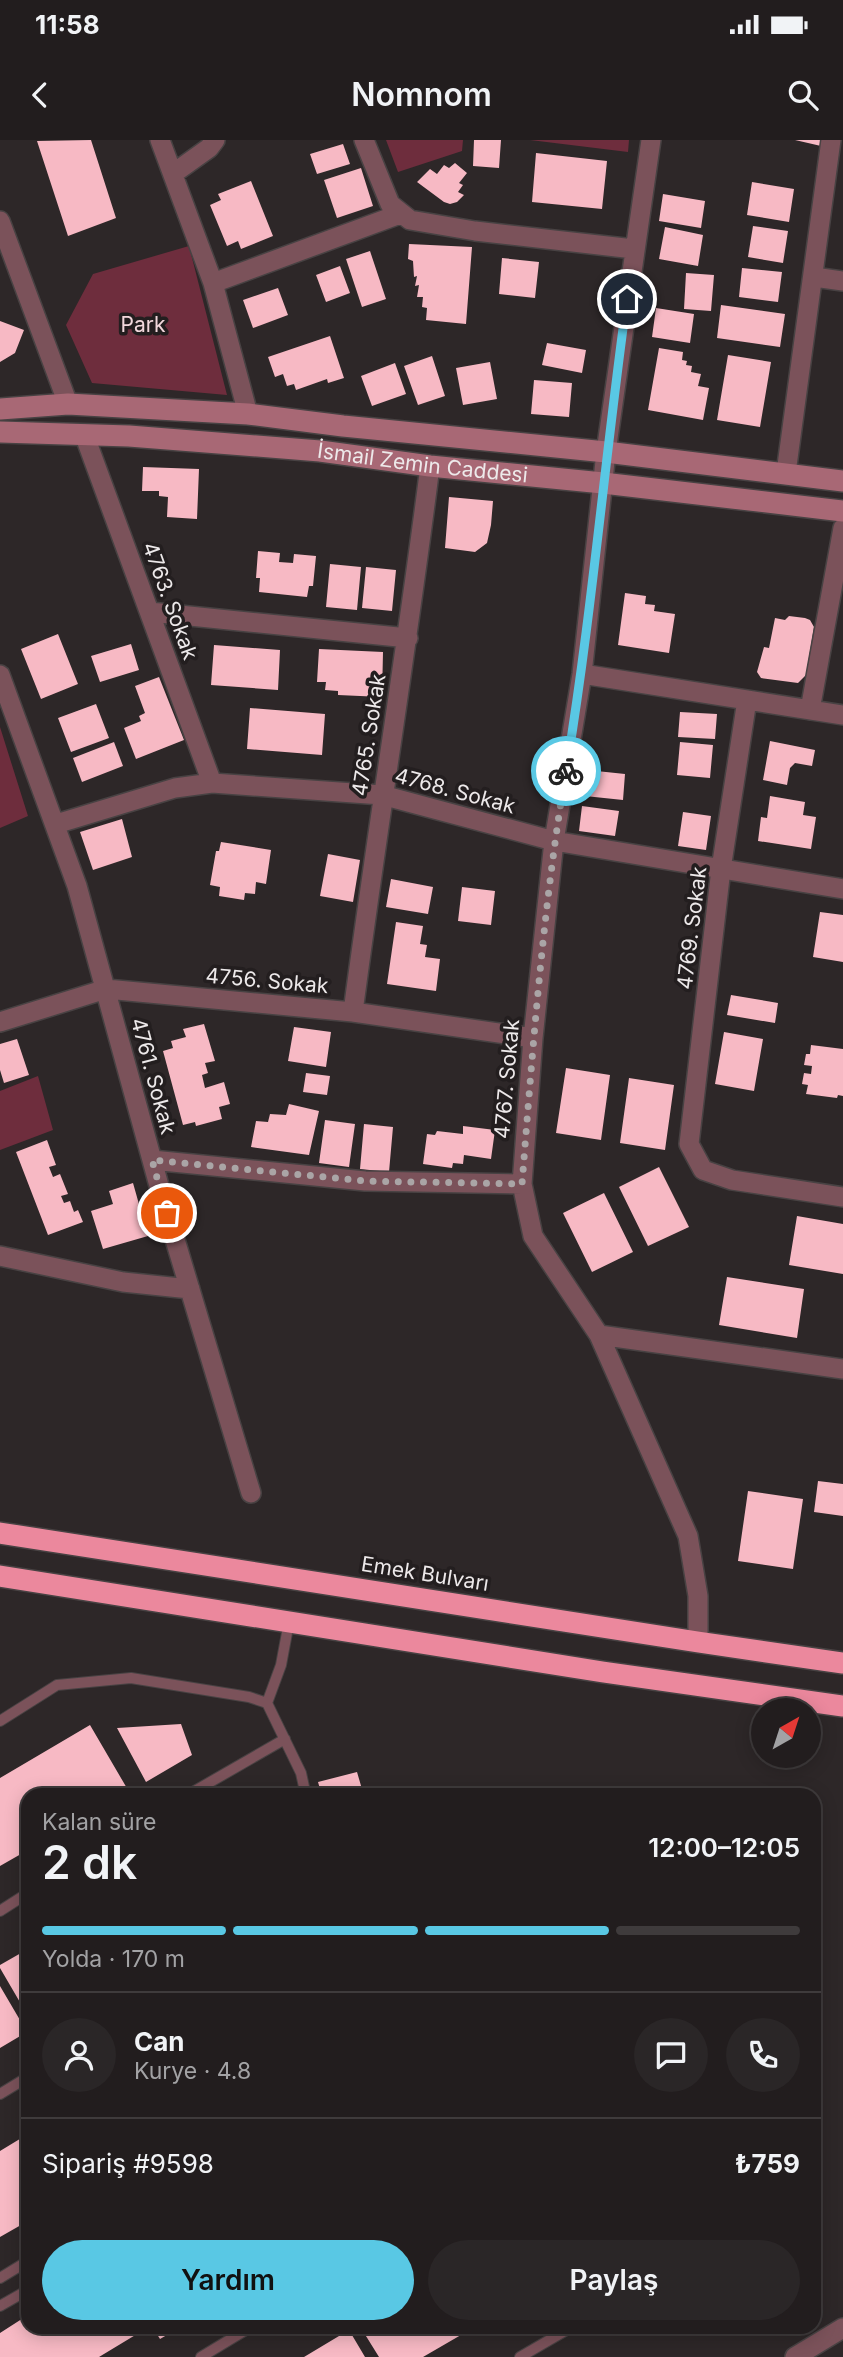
<!DOCTYPE html>
<html lang="tr">
<meta charset="utf-8">
<style>
body{margin:0;font-family:Inter,sans-serif;background:#2a2627;color:#f1f3f6;height:100vh;display:flex;flex-direction:column;font-size:26px;white-space:nowrap}
*{box-sizing:border-box;margin:0}
p{font-size:23px;color:#a2a2a4}
.icon{flex:none;width:38px;height:38px;fill:none;stroke:currentColor;stroke-width:2;stroke-linecap:round;stroke-linejoin:round}
.map{position:relative;flex:1;overflow:hidden}
.side{position:absolute;left:21px;top:1648px;width:800px;height:546px;display:flex;flex-direction:column;background:#221d1e;border-radius:21px;box-shadow:0 4px 18px #0003,0 0 0 2px #3f3b3c}
.side>*{flex:none}
.needle{width:46px;rotate:39deg}
.buttons{position:absolute;left:751px;top:1558px;display:grid;gap:14px}
.buttons a{display:grid;place-items:center;width:70px;height:70px;border-radius:50%;background:#221d1e;box-shadow:0 4px 18px #0003,0 0 0 2px #3f3b3c;font-size:35px}
.pin{position:absolute;display:grid;place-items:center;width:60px;height:60px;color:#fff;margin:-30px;border:4px solid #fff;border-radius:50%;box-shadow:0 2px 7px #0007}
.courier{position:absolute;display:grid;place-items:center;width:70px;height:70px;margin:-35px;border:5px solid #59c8e4;border-radius:50%;background:#fff;color:#222;box-shadow:0 2px 9px #0007}
.head em{font-style:normal;font-weight:600}
.head div{display:flex;flex-direction:column-reverse}
.head{display:flex;align-items:center;justify-content:space-between;height:119px;padding:0 21px}
h1{font-size:46px;font-weight:600;line-height:52px}
.bar{display:grid;grid-template-columns:repeat(4,1fr);gap:10px 7px;align-content:center;height:84px;padding:0 21px}
.bar i{height:9px;border-radius:5px;background:#3f3b3c}
.bar .selected{background:#59c8e4}
.bar p{grid-column:span 4}
.line{display:flex;align-items:center;gap:18px;padding:0 21px;border-top:2px solid #3f3b3c}
.line div{flex:1}
.round{display:grid;place-items:center;flex:none;width:74px;height:74px;border-radius:37px;background:#2a2627}
.cta{display:flex;gap:14px;margin-top:auto;padding:14px 21px}
.cta a{flex:1;height:80px;border-radius:42px;background:#59c8e4;color:#111;font-size:28px;font-weight:600;line-height:80px;text-align:center}
.cta a+a{background:#2a2627;color:#f1f3f6}
.status{display:flex;justify-content:space-between;align-items:center;height:49px;padding:0 35px;background:#221d1e;direction:ltr}
.status svg{height:19px;fill:currentColor}
header{display:flex;justify-content:space-between;align-items:center;height:91px;padding:0 21px;background:#221d1e;font-size:32px;font-weight:600}
.map>svg:first-child{display:block}
.green{fill:#6e2d3d}
.building{fill:#f7b9c4}
.lines{fill:none;stroke-linecap:round;stroke-linejoin:round}
.lane-casing{stroke:#484243;stroke-width:12}
.street-casing{stroke:#484243;stroke-width:22}
.secondary-casing{stroke:#484243;stroke-width:24}
.highway-casing{stroke:#484243;stroke-width:24}
.lane{stroke:#7b525a;stroke-width:10}
.street{stroke:#7b525a;stroke-width:19}
.secondary{stroke:#a86875;stroke-width:21}
.highway{stroke:#eb889d;stroke-width:21}
.done{stroke:#aaa5a6;stroke-width:7;stroke-dasharray:0 12.6}
.route{stroke:#59c8e4;stroke-width:9}
.labels{text-anchor:middle;stroke-width:7;stroke-linejoin:round;paint-order:stroke}
.park-label{font-size:21px;fill:#f2d7dc;stroke:#231e1f}
.street-label{font-size:21px;fill:#ede9ea;stroke:#231e1f}
</style>
<div class="status"><b>11:58</b><svg viewBox="0 0 49 12"><path d="M0 12V9h3v3zM5 12V6h3v6zM10 12V3h3v9zM15 12V0h3v12zM26 1h20v11H26zM47 4h2v5h-2z"/></svg></div>
<header><svg class="icon" aria-label="back" viewBox="0 0 24 24"><path d="M15 5l-7 7 7 7"/></svg>Nomnom<svg class="icon" aria-label="search" viewBox="0 0 24 24"><circle cx="10" cy="10" r="6"/><path d="M15 15l6 6"/></svg></header>
<div class="map">
<svg width="843" height="2217" viewBox="0 0 843 2217">
<rect width="100%" height="100%" fill="#2d2728"/>
<path class="green" d="M386,0h77l-1,11 -64,21z
M530,0h99l-1,12z
M189,106l38,149 -135,-12 -26,-58 27,-51z
M0,587l28,89 -28,12z
M38,936l15,54 -53,20v-59z"/>
<path class="building" d="M91,0l25,78 -48,18 -31,-95z
M474,0h27l-2,28 -26,-2z
M795,0h27l-1,6z
M343,4l7,20 -33,10 -7,-20z
M536,13l71,8 -5,48 -70,-7z
M455,23l12,10 -8,10 4,2 -5,7 6,3 -7,7 -7,2 -6,-2 -27,-20 13,-13 7,5 7,-9 5,3z
M361,28l12,38 -36,12 -13,-38z
M251,41l22,55 -32,13 -3,-8 -11,5 -17,-41 11,-5 -3,-6z
M752,42l42,7 -5,33 -42,-7z
M663,54l42,7 -4,27 -42,-7z
M753,86l35,5 -5,32 -35,-6z
M665,87l38,8 -5,31 -39,-7z
M409,104l63,3 -6,77 -40,-4 1,-12 -5,-1 1,-10h-6l2,-12 -4,1 2,-10 -3,1 -1,-16 -5,-2z
M370,111l16,48 -24,8 -16,-48z
M502,118l37,4 -4,36 -36,-4z
M340,126l10,27 -24,9 -10,-27z
M742,128l40,4 -4,30 -39,-5z
M686,133l28,2 -3,36 -27,-2z
M278,148l10,27 -35,13 -10,-28z
M721,165l64,9 -5,33 -63,-9z
M656,168l38,6 -4,29 -38,-6z
M0,181l24,9 -9,23 -15,9z
M330,196l14,42 -16,5 -1,-4 -31,11 -2,-6 -7,2 -4,-12 -8,3 -7,-20z
M547,203l39,7 -4,23 -40,-8z
M659,208l24,4 -1,8 5,1 -1,4 6,1 -1,6 10,2 -3,12 11,2 -6,32 -55,-10z
M728,215l43,7 -11,65 -43,-7z
M432,216l13,40 -27,9 -14,-39z
M490,222l7,37 -34,6 -7,-37z
M395,223l11,31 -34,12 -11,-30z
M534,240l38,3 -3,34 -38,-3z
M143,327l56,2 -2,50 -30,-2 1,-20 -9,-1v-5h-17z
M449,357l44,4 -2,24 -4,18 -12,9 -30,-4z
M258,411l22,2 -1,9 14,1 1,-9 22,2 -3,30h-4l-2,11 -48,-5 1,-14h-4z
M330,424l31,3 -4,43 -31,-3z
M366,427l30,3 -4,41 -30,-3z
M625,453l21,3 -1,8 10,1 -1,6 21,3 -6,39 -51,-8z
M789,476l16,2 5,2 4,7 -8,48 -8,8 -37,-5 -4,-6 7,-25 5,1 6,-30 10,2z
M58,494l20,50 -37,15 -20,-50z
M131,504l8,26 -39,12 -9,-26z
M214,505l66,5 -2,40 -67,-5z
M319,509l64,3 -1,45 -44,-2v-4l-13,-1 1,-8h-9z
M159,537l25,63 -48,19 -12,-31 17,-7 -2,-5 6,-3 -10,-27z
M96,564l13,34 -38,14 -13,-34z
M250,568l75,6 -3,41 -75,-6z
M680,572l37,2 -2,25 -37,-2z
M770,601l45,9 -3,16 -17,-3 -5,5 -3,17 -24,-5z
M114,602l9,24 -41,16 -9,-24z
M680,602l33,3 -3,33 -33,-3z
M587,630l38,4 -2,26 -38,-4z
M770,656l35,6 -2,13 13,2 -5,32 -53,-8 3,-24 6,1z
M582,666l37,5 -4,25 -36,-5z
M683,672l28,4 -5,34 -28,-4z
M122,679l10,38 -39,13 -13,-38z
M221,702l50,8 -5,34 -10,-2 -1,12 -10,-1 -1,7 -25,-4 1,-9 -10,-2 6,-34h3z
M328,714l32,6 -7,42 -33,-6z
M391,739l42,8 -5,27 -42,-7z
M462,747l33,4 -4,34 -33,-4z
M820,772l23,3v47l-30,-5z
M396,782l27,4 -3,18 7,1 -2,12 15,2 -4,32 -49,-7z
M731,855l47,8 -3,20 -48,-8z
M204,884l11,37 -10,2 3,10 -6,2 3,13 19,-6 6,22 -11,3 3,12 -26,7 -1,-4 -12,3 -20,-74 10,-3 -2,-7 15,-4 -3,-8z
M294,887l37,5 -5,35 -38,-6z
M724,892l39,7 -9,52 -39,-7z
M17,899l12,36 -25,8 -4,-13v-26z
M811,905l32,4v47l-5,-1 -1,3 -31,-4 2,-9 -6,-1 2,-11 7,1 1,-8 -8,-1 2,-11h4z
M566,928l44,7 -9,65 -45,-7z
M306,933l24,3 -3,19 -24,-3z
M629,938l45,7 -9,65 -45,-7z
M289,964l30,7 -10,44 -58,-8 5,-26 12,1 2,-8 16,1z
M325,980l30,4 -6,43 -30,-4z
M364,984l29,3 -4,45 -29,-3z
M463,986l32,4 -4,29 -27,-4 -1,9 -10,-1 -1,5 -29,-4 4,-30 8,1 2,-4 26,3z
M47,1000l9,25 -7,2 4,10 7,-3 8,20 -7,2 3,7 6,-2 4,11 4,-2 5,12 -35,13 -32,-83z
M659,1027l30,60 -41,19 -29,-59z
M133,1043l15,53 -45,13 -12,-38 22,-7 -4,-13z
M604,1053l29,59 -41,20 -29,-59z
M797,1076l46,8v50l-54,-9z
M727,1137l77,12 -7,49 -78,-13z
M818,1341l25,3v32l-29,-4z
M748,1351l55,8 -10,70 -55,-8z
M181,1584l11,31 -46,27 -29,-54z
M90,1585l38,65 -9,6h-91v54l-28,16v-88z
M357,1632l7,24h-42l-4,-14z
M28,1809v67l-28,-48v-3z
M0,1846l27,46 -27,16z
M28,1994v87l-28,16v-86z
M28,2175v13h119l-48,29h-99v-24z
M153,2188h26l-19,11z
M361,2188h112l-50,29h-44z
M349,2190l16,27h-61z"/>
<g class="lines">
<defs>
<path id="lane" d="M267,1563l14,-38 8,-43
M0,1581l57,-36 74,-7 118,19 18,6 34,70 5,23
M186,1656l99,-57
M0,1771l28,-18
M0,1954l28,-17
M0,2138l28,-17
M0,2166l28,-16
M201,2217l48,-29
M520,2217l50,-29"/>
<path id="street" d="M160,0l53,143 35,131
M364,0l26,64 20,16 65,11 159,18
M651,0l-45,312 -24,222 -28,167 -21,197 -11,146 11,52 66,99 89,201 10,60v46
M174,33l35,-25 6,-8
M0,81l68,183
M814,137l29,4
M213,143l187,-69
M84,294l128,349
M786,333l45,-333
M150,472l258,26
M582,534l261,41
M0,535l77,211 84,307 90,300
M747,560l-26,169 -32,275 14,26 29,10 111,17
M810,570l33,-182
M56,684l119,-36 37,-5 170,12 172,46 289,48
M353,872c24,-182 54,-364 77,-546
M0,882l106,-33 247,23 180,26
M152,1020l213,21 157,3
M0,1116l123,26 67,7
M599,1195l244,34
M795,2217l48,-29"/>
<g id="secondary">
<path d="M0,269l68,-5 180,10 95,12 263,26 237,29"/>
<path id="s1" d="M0,292l129,4 191,15 110,15 173,17 240,28"/>
</g>
<path id="highway" d="M0,1393l698,109 145,21
M0,1436l603,96 240,34"/>
</defs>
<use href="#lane" class="lane-casing"/>
<use href="#street" class="street-casing"/>
<use href="#secondary" class="secondary-casing"/>
<use href="#highway" class="highway-casing"/>
<use href="#lane" class="lane"/>
<use href="#street" class="street"/>
<use href="#secondary" class="secondary"/>
<use href="#highway" class="highway"/>
</g>
<g class="lines">
<path class="done" d="M167,1073l-15,-53 213,21 157,3c11,-138 21,-277 44,-413"/>
<path class="route" d="M566,631c26,-157 39,-315 61,-472"/>
</g>
<g class="labels">
<g class="park-label">
<text x="143" y="192">Park</text>
</g>
<g class="street-label">
<text dy="7" stroke="none"><textPath href="#s1" startOffset="424">İsmail Zemin Caddesi</textPath></text>
<text transform="translate(170 461) rotate(70)" y="7">4763. Sokak</text>
<text transform="translate(369 595) rotate(-81)" y="7">4765. Sokak</text>
<text transform="translate(455 651) rotate(15)" y="7">4768. Sokak</text>
<text transform="translate(692 788) rotate(-83)" y="7">4769. Sokak</text>
<text transform="translate(267 841) rotate(5)" y="7">4756. Sokak</text>
<text transform="translate(153 936) rotate(75)" y="7">4761. Sokak</text>
<text transform="translate(507 939) rotate(-85)" y="7">4767. Sokak</text>
<text transform="translate(425 1434) rotate(9)" y="7">Emek Bulvarı</text>
</g>
</g>
</svg>
<div class="buttons">
<a><svg class="needle" viewBox="-14 -14 28 28"><path d="M0-13l5 13h-10z" fill="#e53935"/><path d="M0 13l5-13h-10z" fill="#a2a2a4"/></svg></a>
</div>
<div class="pin" style="left:167px;top:1073px;background:#ea580c"><svg class="icon" aria-label="bag" viewBox="0 0 24 24"><path d="M5 8h14l-1 12H6zM9 8a3 3 0 0 1 6 0"/></svg></div>
<div class="pin" style="left:627px;top:159px;background:#1f2937"><svg class="icon" aria-label="home" viewBox="0 0 24 24"><path d="M3 11l9-7 9 7M6 9v11h12V9"/></svg></div>
<div class="courier" style="left:566px;top:631px"><svg class="icon" aria-label="bike" viewBox="0 0 24 24"><circle cx="6" cy="16" r="4"/><circle cx="18" cy="16" r="4"/><path d="M6 16l4-8h5l3 8M10 8l3 8H6M13 5h3"/></svg></div>
<section class="side">
<div class="head"><div><h1>2 dk</h1><p>Kalan süre</p></div><em>12:00–12:05</em></div>
<div class="bar"><i class="selected"></i><i class="selected"></i><i class="selected"></i><i></i><p>Yolda · 170 m</p></div>
<div class="line" style="height:126px"><a class="round"><svg class="icon" aria-label="person" viewBox="0 0 24 24"><circle cx="12" cy="8" r="4"/><path d="M4 21q1-7 8-7t8 7"/></svg></a><div><b>Can</b><p>Kurye · 4.8</p></div><a class="round"><svg class="icon" aria-label="chat" viewBox="0 0 24 24"><path d="M4 5h16v11H9l-5 4z"/></svg></a><a class="round"><svg class="icon" aria-label="phone" viewBox="0 0 24 24"><path d="M5 4h4l2 5-3 2q2 4 5 5l2-3 5 2v4C11 20 4 13 5 4z"/></svg></a></div>
<div class="line" style="height:91px"><div>Sipariş #9598</div><b>₺759</b></div>
<div class="cta"><a>Yardım</a><a>Paylaş</a></div>
</section>
</div>
